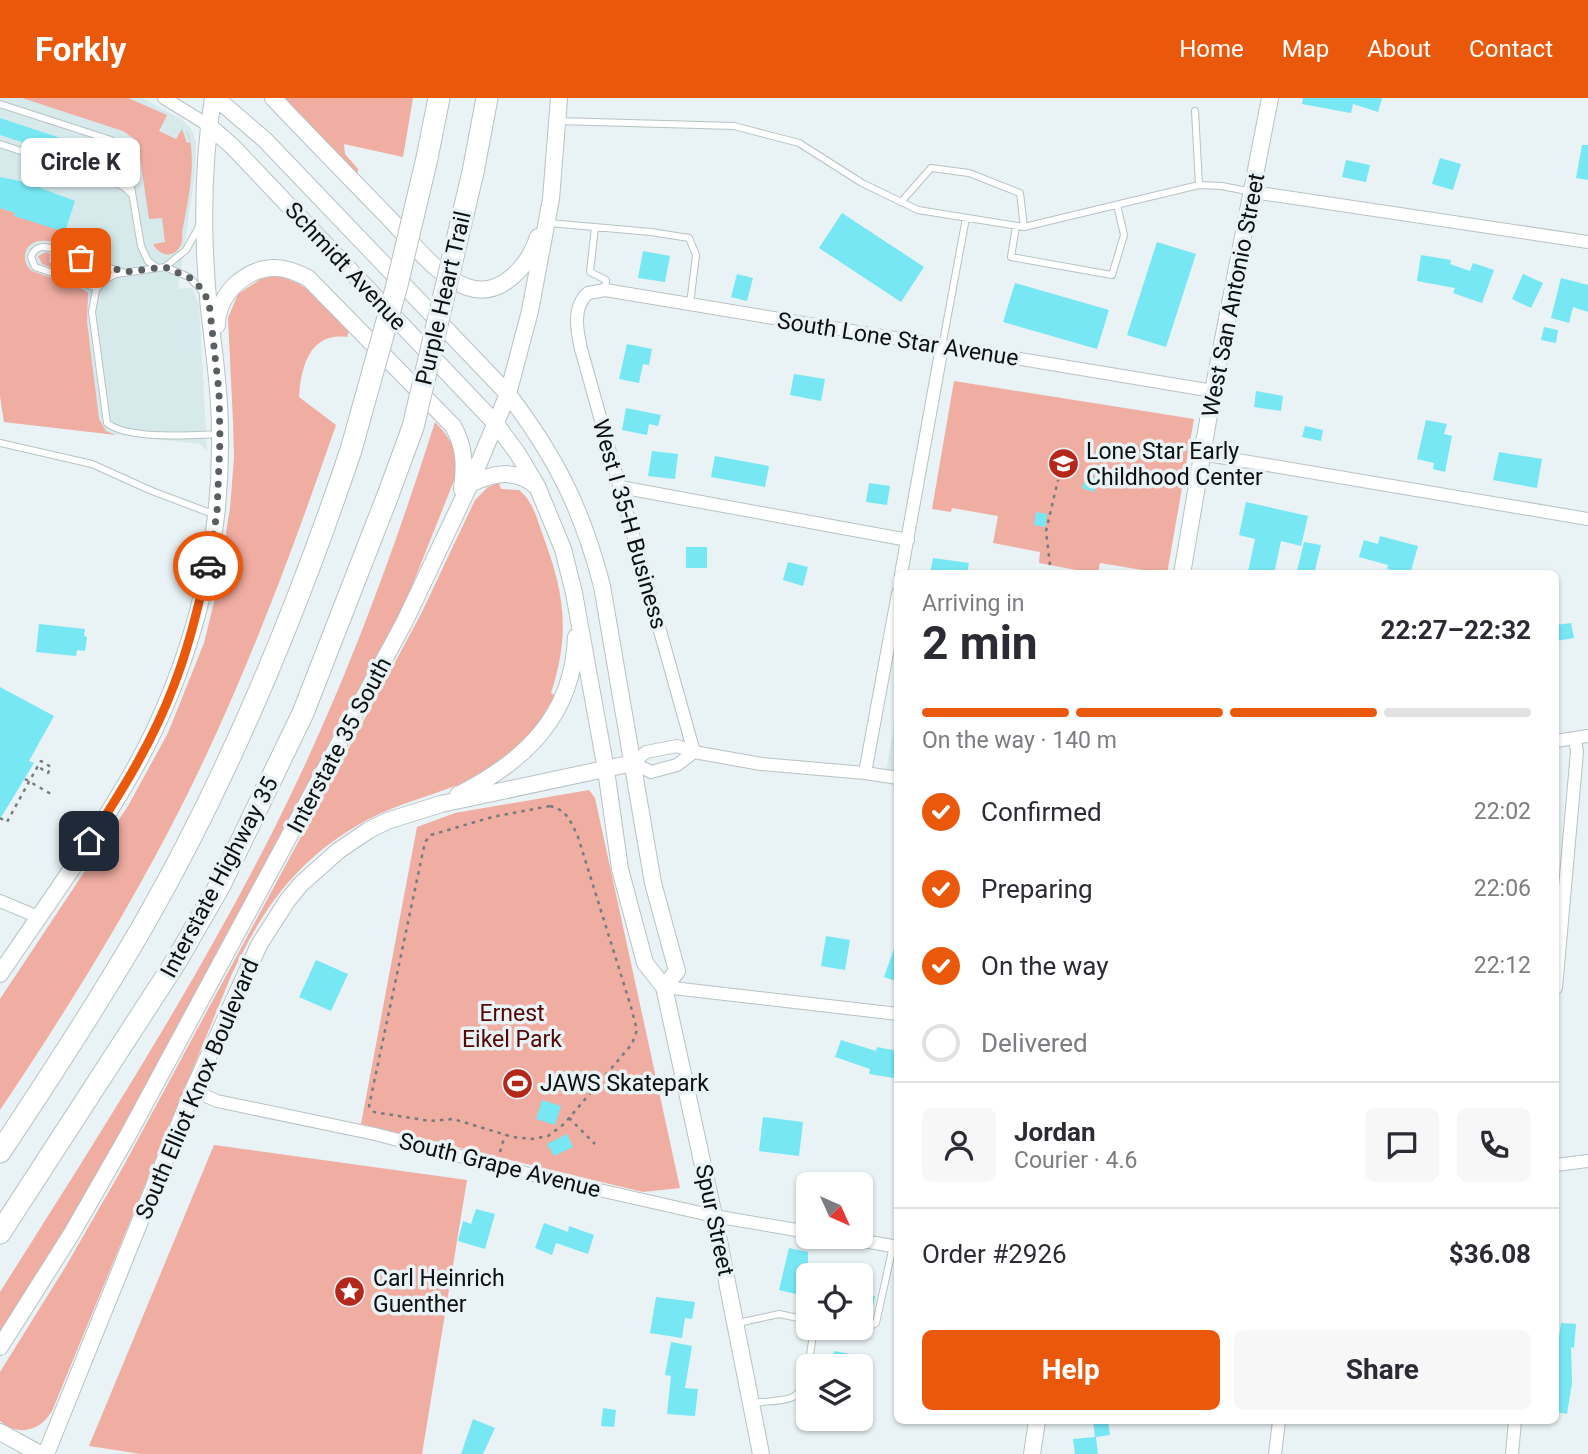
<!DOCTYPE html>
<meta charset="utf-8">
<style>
body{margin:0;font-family:Roboto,sans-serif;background:#f7f7f7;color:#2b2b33;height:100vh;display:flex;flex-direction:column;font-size:26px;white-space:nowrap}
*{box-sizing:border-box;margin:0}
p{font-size:23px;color:#7c7c81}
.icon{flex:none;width:38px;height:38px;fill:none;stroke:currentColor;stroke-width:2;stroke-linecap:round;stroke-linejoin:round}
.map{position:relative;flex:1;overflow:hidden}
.sheet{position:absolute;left:894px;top:472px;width:665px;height:854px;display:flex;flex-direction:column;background:#fff;border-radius:10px;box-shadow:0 2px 5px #0004}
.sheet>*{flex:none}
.needle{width:46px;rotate:135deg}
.tools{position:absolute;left:796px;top:1074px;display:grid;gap:14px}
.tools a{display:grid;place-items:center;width:77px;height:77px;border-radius:10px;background:#fff;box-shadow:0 2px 5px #0004;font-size:35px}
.pin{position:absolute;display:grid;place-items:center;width:60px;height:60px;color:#fff;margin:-30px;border-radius:14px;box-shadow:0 4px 10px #0006}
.courier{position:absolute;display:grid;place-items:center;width:70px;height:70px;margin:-35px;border:5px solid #ea580c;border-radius:50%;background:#fff;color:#222;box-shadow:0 2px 9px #0007}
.bubble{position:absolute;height:49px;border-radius:10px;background:#fff;box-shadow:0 2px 5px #0004;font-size:23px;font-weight:700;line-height:49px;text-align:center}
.headline em{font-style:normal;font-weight:700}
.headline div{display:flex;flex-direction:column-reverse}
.headline{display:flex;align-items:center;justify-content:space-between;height:119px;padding:0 28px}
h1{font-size:46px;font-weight:700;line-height:52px}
.bar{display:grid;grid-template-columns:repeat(4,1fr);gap:10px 7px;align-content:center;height:84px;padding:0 28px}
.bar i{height:9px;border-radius:5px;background:#e1e1e2}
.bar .current{background:#ea580c}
.bar p{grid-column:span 4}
.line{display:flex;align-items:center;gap:18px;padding:0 28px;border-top:2px solid #e1e1e2}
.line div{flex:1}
.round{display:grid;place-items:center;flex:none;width:74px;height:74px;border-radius:10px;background:#f7f7f7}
ol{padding:0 28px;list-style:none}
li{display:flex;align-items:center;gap:21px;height:77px}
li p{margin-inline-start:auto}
li .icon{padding:7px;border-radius:50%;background:#ea580c;color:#fff;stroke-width:4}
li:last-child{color:#7c7c81}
li i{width:38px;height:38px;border:4px solid #e1e1e2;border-radius:50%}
.button{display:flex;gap:14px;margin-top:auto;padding:14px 28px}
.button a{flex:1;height:80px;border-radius:10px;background:#ea580c;color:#fff;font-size:28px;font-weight:700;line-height:80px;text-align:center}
.button a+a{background:#f7f7f7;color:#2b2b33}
header{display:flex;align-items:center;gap:42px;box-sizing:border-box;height:98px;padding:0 35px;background:#ea580c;color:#fff}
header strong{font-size:33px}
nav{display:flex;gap:38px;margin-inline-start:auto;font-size:24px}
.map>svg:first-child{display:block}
.built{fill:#d6e9eb}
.green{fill:#f0ada2}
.building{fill:#77e7f4}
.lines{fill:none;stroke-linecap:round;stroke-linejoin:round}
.lane-casing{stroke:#b8c2c3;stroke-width:8}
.street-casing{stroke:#b8c2c3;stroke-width:14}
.secondary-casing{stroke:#b8c2c3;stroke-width:18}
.highway-casing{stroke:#b8c2c3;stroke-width:23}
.path{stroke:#767c7d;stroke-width:2.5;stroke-dasharray:3.5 5;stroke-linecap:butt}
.lane{stroke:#fff;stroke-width:6}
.street{stroke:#fff;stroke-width:12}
.secondary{stroke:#fff;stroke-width:16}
.highway{stroke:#fff;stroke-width:21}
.highway-bridge-casing{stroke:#b8c2c3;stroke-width:23;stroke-linecap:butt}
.highway-bridge{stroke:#fff;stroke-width:21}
.done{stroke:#595f60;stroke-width:7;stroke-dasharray:0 12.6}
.route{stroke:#ea580c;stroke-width:9}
.labels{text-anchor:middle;stroke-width:7;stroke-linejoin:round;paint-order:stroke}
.street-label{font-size:23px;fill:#0c1010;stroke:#e9f2f4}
.poi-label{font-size:23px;fill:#0c1010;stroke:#e9f2f4;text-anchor:start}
.park-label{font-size:23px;fill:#530804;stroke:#e9f2f4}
</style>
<header>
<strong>Forkly</strong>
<nav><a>Home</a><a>Map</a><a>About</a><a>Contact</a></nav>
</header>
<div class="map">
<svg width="1588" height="1356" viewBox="0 0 1588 1356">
<rect width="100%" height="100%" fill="#e9f2f4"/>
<path class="built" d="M0,0h143l39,22 10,10 4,13 -1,30 -17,116 14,-1 7,16 8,147 -7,-7 -196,-22 -4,-26z
M898,604v72l-12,-2z"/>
<path class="green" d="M22,0h106l39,17 -8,16 17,8 6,-10 5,14 3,-1 -4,-12c13,23 1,76 -4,103 3,21 -18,30 -29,11l12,-2 -3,-24 -13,1 -10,-68 -6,-13 -10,-7z
M284,0h129l-10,59 -59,-13 1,10 13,15 -1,5z
M0,110l15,5 -1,3 51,14 -2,7 22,8 -2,7c-15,-5 -48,-22 -57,-1 -3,8 0,15 6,20l51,18 5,4 -1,29 12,97 7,12 10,4 -112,-13 -4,-26z
M46,154l4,2 -1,8 31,10 2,-8 18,8c-15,14 -41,-2 -58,-8l-4,-8z
M275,178c35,6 51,30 74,55l-2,6c-37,-5 -46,29 -48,60l37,28c-44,127 -91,254 -151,374 -54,108 -118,211 -185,311v-111l128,-193 40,-73 36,-90 12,-49 14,-86 4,-50 -1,-37 -5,-103 10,-24 23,-15z
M954,283l240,38 -27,155 -67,-11 -2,11 -59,-11 1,-11 -47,-9 5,-27 -46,-8 -1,4 -19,-3z
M435,324c17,17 24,32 20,56l-49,123 -265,494 -55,99 -86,142v-44c96,-152 193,-303 274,-463 66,-131 117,-268 161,-407z
M499,385l2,6 18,1c13,10 18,28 23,43 22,58 29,99 9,160l4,2c-18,34 -44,66 -80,83 -36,16 -75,24 -110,43 -67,37 -102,86 -134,155l-179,435c-12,20 -33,26 -52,10v-49l66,-106 57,-99 298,-553 54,-114 13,-13z
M589,692l6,8 85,390 -37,4 -282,-68 56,-297 38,-14z
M214,1047l253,35 -45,274h-281l-52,-8z"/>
<path class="building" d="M1303,0h79l-4,14 -25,-8 -2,9 -49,-9z
M0,20l109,36 -5,15 -104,-34z
M1582,47h6v35l-12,-2z
M1440,60l21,6 -8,26 -21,-6z
M1346,62l24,5 -4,17 -24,-5z
M0,79l25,5 50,19 -10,31 -51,-16 1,-3 -15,-5z
M842,115l82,54 -23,35 -82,-54z
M1157,144l39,12 -30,93 -39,-12z
M57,145l26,9 -7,4v4l3,3 -1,5 -27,-9 2,-4 6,-4z
M643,153l27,5 -5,26 -27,-4z
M1421,157l30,5 -1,4 20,7 3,-8 21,7 -12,33 -29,-10 2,-5 -38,-7z
M737,176l16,4 -6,23 -16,-4z
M1523,176l20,9 -12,25 -19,-9z
M1561,180l27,7v27l-15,-5 -4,16 -18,-5z
M1015,185l94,27 -12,39 -94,-27z
M1544,229l14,3 -2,13 -15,-3z
M627,246l25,5 -3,16 -6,-1 -4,19 -20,-4z
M794,276l31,5 -4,22 -31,-6z
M1256,293l27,5 -2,15 -27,-4z
M626,310l35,7 -3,11 -9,-2 -2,11 -25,-5z
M1426,322l21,4 -3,10 8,2 -7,36 -12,-3 1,-6 -17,-4z
M1305,328l18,4 -2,11 -19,-4z
M652,353l26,3 -3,25 -27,-3z
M1499,354l43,7 -5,29 -44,-8z
M715,358l54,10 -4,21 -54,-10z
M1086,377l12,4 -4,13 -12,-4z
M869,385l21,3 -3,19 -21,-3z
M1246,404l62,14 -7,30 -20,-5 -7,33 -26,-2 7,-33 -16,-4z
M1036,414l11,2 -2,13 -11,-2z
M1380,438l38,10 -8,28 -23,-5 1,-4 -29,-8 5,-17 14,4z
M1304,444l17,3 -7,29 -17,-3z
M686,449h21v21h-21z
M933,460l36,5 -2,11h-37z
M788,464l20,5 -5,19 -20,-6z
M1571,525l3,15 -18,3v-16z
M39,526l46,5 -1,7 3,1 -2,14 -8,-1 -1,6 -40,-4z
M0,589l54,29 -25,45 5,2 -34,56z
M826,838l24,4 -5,30 -24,-4z
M896,845l2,1v38l-14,-5z
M316,862l32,14 -17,37 -32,-14z
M841,942l35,11 1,-4 21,4 -4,27 -25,-4 1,-5 -35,-12z
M542,1002l19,6 -6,19 -19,-6z
M763,1019l40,5 -4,34 -40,-5z
M567,1036l6,13 -19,9 -7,-12z
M476,1111l19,5 -10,35 -27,-8 5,-20 8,3z
M544,1125l24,9 1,-6 25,9 -6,19 -32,-11 -4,12 -17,-7z
M789,1150l19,4v45l-29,-7z
M861,1195l14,3 -3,16 -11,-2z
M656,1199l39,5 -3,17 -7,-1 -3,20 -32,-5z
M1561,1225l15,1 -2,24 -3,-1 1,36 -5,31 -11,-2v-54z
M671,1244l21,4 -7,42 13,1 -3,27 -28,-2 4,-38 -6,-1z
M834,1253l32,6 -2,10h-33z
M603,1310l13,2 -2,17 -13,-1z
M473,1321l22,9 -12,26h-22z
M1093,1323h15l2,14 -14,2 2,17h-23l-2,-15 22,-2z"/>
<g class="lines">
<defs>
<path id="lane" d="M0,6l111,36 11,7 4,10 15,89 7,15 8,6
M1195,13l4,74
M558,23l176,5 65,17 63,40 56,27 106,17 175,-42 23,1 30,6
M0,46l114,38 10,5 7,7
M901,104l30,-34 38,5 51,20 4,34
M549,125l102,9 38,6 7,17 -6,49
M200,127l-14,25 -21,17 -49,7 -12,6 -8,10 -4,22 15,111c21,17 84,12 112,11
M1016,128l-5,31 101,18 12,-40 -7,-30
M595,129l-5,45 16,8 -1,10
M54,151c-10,-3 -19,-4 -23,8l4,10 62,21
M81,160l41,14
M165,169l24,10 14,15
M942,249l24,-129
M0,345l92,21 60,27 61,23
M738,1225l41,-9 29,6
M855,1230l7,2 14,-7 17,-77
M754,1305c11,-2 28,-1 39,-6 15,-7 18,-53 21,-69"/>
<path id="street" d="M164,0l44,27
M1253,94l335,50
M1202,356l386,65
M620,389l288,53
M901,476l41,-227
M1556,643l32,-5
M694,654l-113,-403c-4,-18 -9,-42 7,-56l17,-3 608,101
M694,654l-17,13 -26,7 -18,-9 13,-11 31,-6 17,6 67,12 104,9 33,5
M865,675l33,-180
M0,803l38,16
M664,889l234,27
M1556,890l21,-236 -2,-14
M193,992l24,11 158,33 158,41 181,41 94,16
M1556,1067l32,-4
M841,1139l57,10
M1275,1356l4,-33
M1512,1356l3,-33"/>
<path id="secondary" d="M216,0l49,42 243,254c48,63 74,115 94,192l51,297 24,88 -13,16
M273,0c38,40 76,79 115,119 23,24 48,59 79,70 34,12 62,-22 71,-50
M208,27l25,22 263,277 22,30 19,32 26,63 11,44 32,177 14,99 25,94 19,24 50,229 47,238
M217,227c0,-30 29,-58 59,-57 11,0 22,5 32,10l145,148c12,21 12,40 9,63
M470,386c23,-11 46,-16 66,2
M1182,476l31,-183 57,-293
M458,697c67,-34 115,-79 118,-158
M0,876c43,-64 89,-127 128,-194 60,-103 94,-225 92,-344 0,-43 -6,-84 -11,-127 -7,-70 -7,-141 4,-211
M0,1249l72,-114 55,-96 278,-516 65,-137 38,-90 22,-83 21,-112 8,-101
M0,1334l40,22
M46,1356l147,-364 66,-145 28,-44 14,-17 37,-33 31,-21 18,-9 54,-17 192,-41
M1032,1356l5,-33"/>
<path id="highway" d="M427,60l12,-60
M473,74l14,-74
M0,1054c50,-75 99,-150 144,-228 86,-150 152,-311 207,-474
M0,1135l175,-270 45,-78 83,-172 85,-218"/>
</defs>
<use href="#lane" class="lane-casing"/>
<use href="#street" class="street-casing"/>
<use href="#secondary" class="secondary-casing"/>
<use href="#highway" class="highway-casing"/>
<path class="path" d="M1050,467l-4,-34 12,-51
M25,681l26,15
M550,708c17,4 21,16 28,31l53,170 6,23 -5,14 -68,80 -16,12 -16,3 -19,-2 -60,-18 -23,2 -56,-9 -5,-6 56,-264 6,-7 61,-18z
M0,720l7,4c11,-20 22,-41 34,-61l10,6 -3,6 -11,-7
M569,1020l26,26
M500,1054l5,-17"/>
<use href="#lane" class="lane"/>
<use href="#street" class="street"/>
<use href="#secondary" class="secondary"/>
<use href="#highway" class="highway"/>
<defs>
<path id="highway-bridge" d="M351,352l46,-165 30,-127
M388,397l25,-68 60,-255"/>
</defs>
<use href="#highway-bridge" class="highway-bridge-casing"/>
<use href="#highway-bridge" class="highway-bridge"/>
</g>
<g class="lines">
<path class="done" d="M81,160l44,14 40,-5 25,11 11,10 8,14 10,90 1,48 -3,73 -9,53"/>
<path class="route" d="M89,743c33,-50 64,-100 85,-156 15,-38 24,-79 34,-119"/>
</g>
<defs>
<symbol id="school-disc" viewBox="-11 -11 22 22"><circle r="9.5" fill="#b5271b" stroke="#e9f2f4"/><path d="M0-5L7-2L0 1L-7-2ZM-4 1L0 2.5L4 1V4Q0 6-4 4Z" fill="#fff"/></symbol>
<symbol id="stadium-disc" viewBox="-11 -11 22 22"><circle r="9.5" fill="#b5271b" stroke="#e9f2f4"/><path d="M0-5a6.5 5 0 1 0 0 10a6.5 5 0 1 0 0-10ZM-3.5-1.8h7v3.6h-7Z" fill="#fff"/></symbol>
<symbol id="sight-disc" viewBox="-11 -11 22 22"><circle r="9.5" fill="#b5271b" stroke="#e9f2f4"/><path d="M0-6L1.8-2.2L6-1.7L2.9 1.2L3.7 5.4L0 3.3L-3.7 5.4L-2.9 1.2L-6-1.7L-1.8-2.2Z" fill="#fff"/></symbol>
</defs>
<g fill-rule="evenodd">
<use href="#school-disc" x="1046" y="348" width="35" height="35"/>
<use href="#stadium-disc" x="500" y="968" width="35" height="35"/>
<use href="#sight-disc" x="332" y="1176" width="35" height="35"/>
</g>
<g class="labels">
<g class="street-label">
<text transform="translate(346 168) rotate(47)" y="8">Schmidt Avenue</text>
<text transform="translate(1233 197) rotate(-79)" y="8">West San Antonio Street</text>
<text transform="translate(443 200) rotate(-77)" y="8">Purple Heart Trail</text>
<text transform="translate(898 241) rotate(9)" y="8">South Lone Star Avenue</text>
<text transform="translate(630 426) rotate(74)" y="8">West I 35-H Business</text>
<text transform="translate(339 647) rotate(-62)" y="8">Interstate 35 South</text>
<text transform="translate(219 779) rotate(-62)" y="8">Interstate Highway 35</text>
<text transform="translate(197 991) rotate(-67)" y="8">South Elliot Knox Boulevard</text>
<text transform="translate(500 1067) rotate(14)" y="8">South Grape Avenue</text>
<text transform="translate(715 1122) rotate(78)" y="8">Spur Street</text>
</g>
<g class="poi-label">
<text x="1086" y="361">Lone Star Early<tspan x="1086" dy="26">Childhood Center</tspan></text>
<text x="540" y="993">JAWS Skatepark</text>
<text x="373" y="1188">Carl Heinrich<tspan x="373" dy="26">Guenther</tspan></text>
</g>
<g class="park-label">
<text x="512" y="923">Ernest<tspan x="512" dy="26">Eikel Park</tspan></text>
</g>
</g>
</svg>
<div class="tools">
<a><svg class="needle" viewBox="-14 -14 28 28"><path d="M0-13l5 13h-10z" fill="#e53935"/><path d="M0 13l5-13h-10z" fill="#7c7c81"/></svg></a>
<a><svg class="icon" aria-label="locate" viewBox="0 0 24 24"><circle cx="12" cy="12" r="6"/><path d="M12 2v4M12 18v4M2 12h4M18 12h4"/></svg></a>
<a><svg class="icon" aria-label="layers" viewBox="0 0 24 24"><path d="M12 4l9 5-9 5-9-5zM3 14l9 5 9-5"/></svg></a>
</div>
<div class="pin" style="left:81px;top:160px;background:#ea580c"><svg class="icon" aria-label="bag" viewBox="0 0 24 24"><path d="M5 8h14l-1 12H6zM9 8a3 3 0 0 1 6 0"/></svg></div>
<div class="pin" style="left:89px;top:743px;background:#1f2937"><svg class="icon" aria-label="home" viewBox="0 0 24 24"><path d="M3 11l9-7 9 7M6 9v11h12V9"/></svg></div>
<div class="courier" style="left:208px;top:468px"><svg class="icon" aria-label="car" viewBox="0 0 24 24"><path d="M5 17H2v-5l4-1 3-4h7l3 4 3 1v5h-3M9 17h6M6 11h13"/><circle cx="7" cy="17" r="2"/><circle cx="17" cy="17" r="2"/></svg></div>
<div class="bubble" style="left:21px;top:40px;width:119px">Circle K</div>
<section class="sheet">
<div class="headline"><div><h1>2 min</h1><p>Arriving in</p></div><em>22:27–22:32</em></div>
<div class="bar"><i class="current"></i><i class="current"></i><i class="current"></i><i></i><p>On the way · 140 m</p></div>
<ol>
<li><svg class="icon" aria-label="check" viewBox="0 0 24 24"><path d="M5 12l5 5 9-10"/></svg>Confirmed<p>22:02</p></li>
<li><svg class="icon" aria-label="check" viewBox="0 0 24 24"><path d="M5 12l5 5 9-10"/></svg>Preparing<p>22:06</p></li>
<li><svg class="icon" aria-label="check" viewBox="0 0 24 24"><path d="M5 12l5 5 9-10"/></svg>On the way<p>22:12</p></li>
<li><i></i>Delivered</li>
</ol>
<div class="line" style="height:126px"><a class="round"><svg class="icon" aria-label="person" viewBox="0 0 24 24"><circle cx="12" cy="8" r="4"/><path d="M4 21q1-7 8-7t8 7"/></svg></a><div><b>Jordan</b><p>Courier · 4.6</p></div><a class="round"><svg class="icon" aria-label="chat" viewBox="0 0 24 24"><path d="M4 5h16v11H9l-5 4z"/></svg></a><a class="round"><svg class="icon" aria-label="phone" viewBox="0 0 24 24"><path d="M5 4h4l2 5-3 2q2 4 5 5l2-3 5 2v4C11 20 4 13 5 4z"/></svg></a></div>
<div class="line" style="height:91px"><div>Order #2926</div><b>$36.08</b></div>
<div class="button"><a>Help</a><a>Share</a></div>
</section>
</div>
